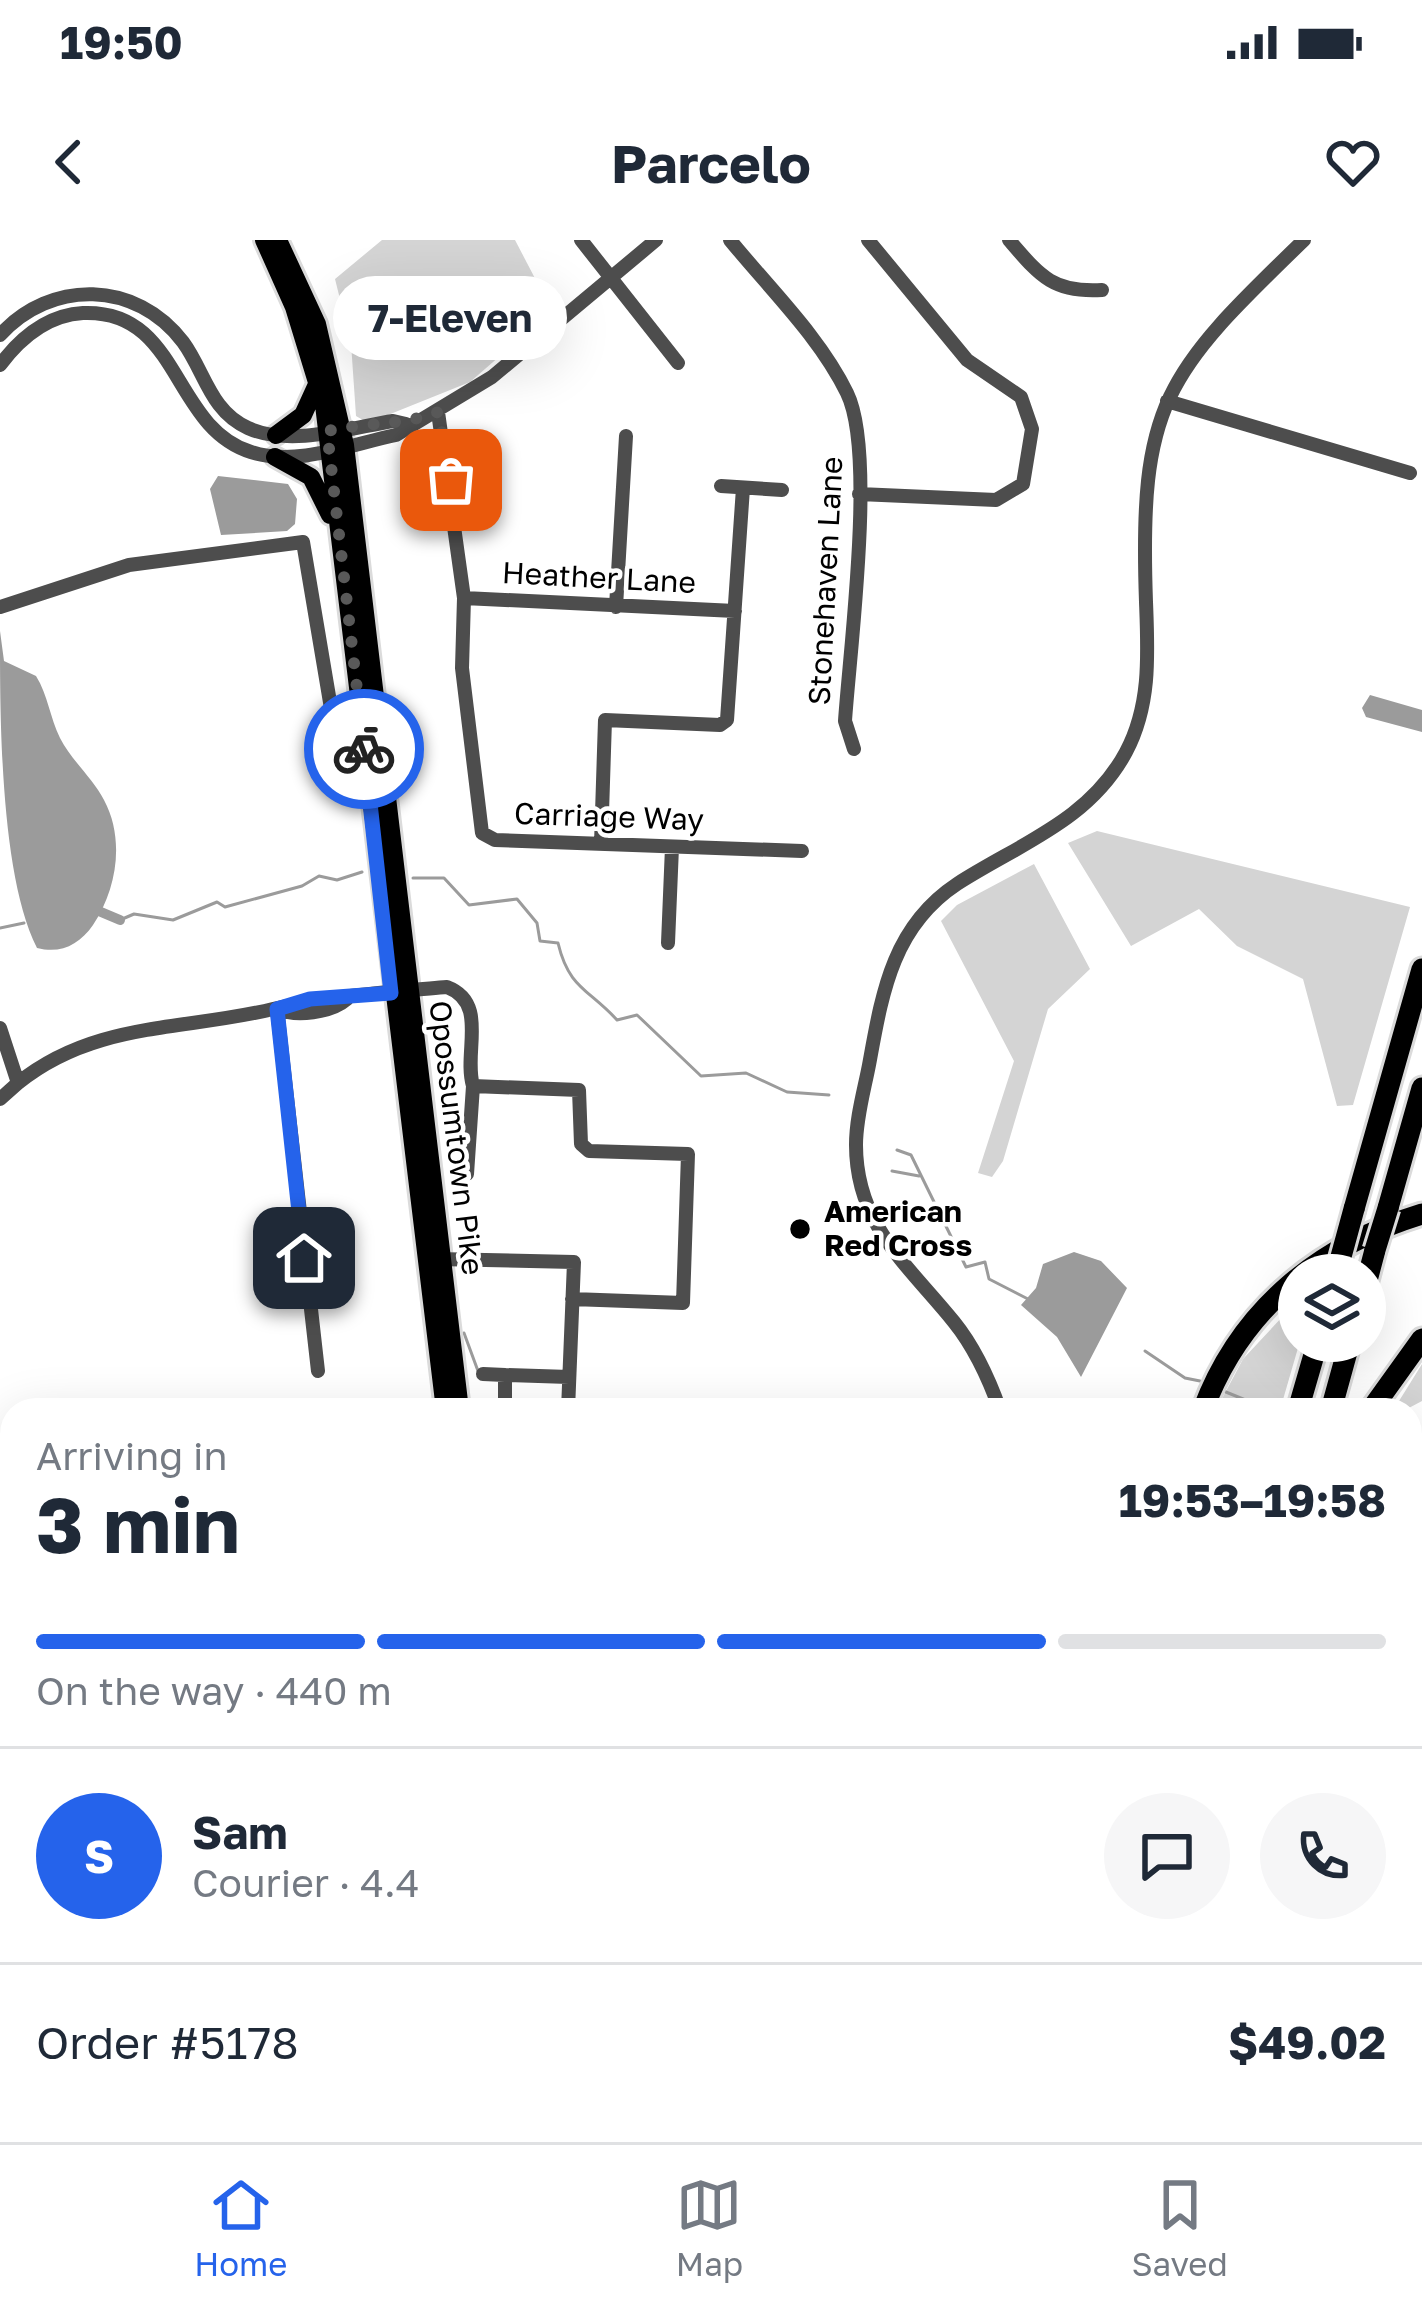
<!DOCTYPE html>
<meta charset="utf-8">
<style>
body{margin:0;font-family:"Golos Text",sans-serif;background:#f6f6f7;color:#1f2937;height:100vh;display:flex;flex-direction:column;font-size:45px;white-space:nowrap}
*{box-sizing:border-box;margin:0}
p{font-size:39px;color:#747a83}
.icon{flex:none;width:66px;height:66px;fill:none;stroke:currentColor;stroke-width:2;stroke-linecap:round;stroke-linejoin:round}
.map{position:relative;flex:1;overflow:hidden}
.details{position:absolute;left:0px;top:1158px;width:1422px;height:744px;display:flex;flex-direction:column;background:#fff;border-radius:36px 36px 0 0;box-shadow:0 12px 48px #0002}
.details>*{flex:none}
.controls{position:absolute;left:1278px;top:1014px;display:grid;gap:24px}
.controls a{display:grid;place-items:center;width:108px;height:108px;border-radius:50%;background:#fff;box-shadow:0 12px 48px #0002;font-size:60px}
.pin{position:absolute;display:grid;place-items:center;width:102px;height:102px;color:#fff;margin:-51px;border-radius:24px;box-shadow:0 6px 18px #0006}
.courier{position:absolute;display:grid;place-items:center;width:120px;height:120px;margin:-60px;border:9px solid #2563eb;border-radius:50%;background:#fff;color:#222;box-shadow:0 3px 15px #0007}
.bubble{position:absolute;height:84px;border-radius:42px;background:#fff;box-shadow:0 12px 48px #0002;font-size:39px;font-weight:700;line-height:84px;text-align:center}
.overview em{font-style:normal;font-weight:700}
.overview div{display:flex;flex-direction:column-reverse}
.overview{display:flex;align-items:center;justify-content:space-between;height:204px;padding:0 36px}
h1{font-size:78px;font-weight:700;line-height:90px}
.bar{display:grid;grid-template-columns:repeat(4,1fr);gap:18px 12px;align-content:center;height:144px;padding:0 36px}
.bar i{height:15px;border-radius:9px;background:#e0e1e3}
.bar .current{background:#2563eb}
.bar p{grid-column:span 4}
.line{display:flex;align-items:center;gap:30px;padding:0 36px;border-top:3px solid #e0e1e3}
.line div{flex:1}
.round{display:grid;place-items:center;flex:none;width:126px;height:126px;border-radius:63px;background:#f6f6f7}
.status{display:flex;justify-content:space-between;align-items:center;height:84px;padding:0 60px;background:#fff;direction:ltr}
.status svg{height:33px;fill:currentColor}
header{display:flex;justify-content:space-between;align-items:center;height:156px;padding:0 36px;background:#fff;font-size:54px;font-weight:700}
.tab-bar{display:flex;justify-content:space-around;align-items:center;height:168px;border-top:3px solid #e0e1e3;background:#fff;font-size:33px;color:#747a83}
.tab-bar a{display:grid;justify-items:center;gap:6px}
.tab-bar .current{color:#2563eb}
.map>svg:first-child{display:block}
.green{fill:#d4d4d4}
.water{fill:#9b9b9b}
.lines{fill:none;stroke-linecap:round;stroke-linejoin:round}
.stream{stroke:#9b9b9b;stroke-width:3}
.canal{stroke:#9b9b9b;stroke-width:10}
.major-casing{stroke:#dbdbdb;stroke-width:24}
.highway-casing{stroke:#dbdbdb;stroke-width:27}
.minor{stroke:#4d4d4d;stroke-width:14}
.major{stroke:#000;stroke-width:18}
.highway{stroke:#000;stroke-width:21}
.highway-bridge-casing{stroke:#dbdbdb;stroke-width:27;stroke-linecap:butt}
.highway-bridge{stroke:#000;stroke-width:21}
.done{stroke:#595959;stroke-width:12;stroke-dasharray:0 21.6}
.route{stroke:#2563eb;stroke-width:15}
.poi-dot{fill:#000;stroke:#fff;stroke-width:4.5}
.labels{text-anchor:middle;stroke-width:9;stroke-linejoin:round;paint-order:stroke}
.street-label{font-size:30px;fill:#000;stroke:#fff}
.poi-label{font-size:30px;font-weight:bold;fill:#000;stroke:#fff;text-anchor:start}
</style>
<div class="status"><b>19:50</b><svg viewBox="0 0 49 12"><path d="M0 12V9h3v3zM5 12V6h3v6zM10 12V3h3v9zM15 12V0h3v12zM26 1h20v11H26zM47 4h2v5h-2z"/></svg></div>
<header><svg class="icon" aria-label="back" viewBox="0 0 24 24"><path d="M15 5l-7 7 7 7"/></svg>Parcelo<svg class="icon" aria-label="heart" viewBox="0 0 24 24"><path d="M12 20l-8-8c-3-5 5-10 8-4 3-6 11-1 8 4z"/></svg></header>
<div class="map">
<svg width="1422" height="1902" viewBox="0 0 1422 1902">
<rect width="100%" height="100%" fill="#fff"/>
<path class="green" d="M382,0h133l37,71 -82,71 -102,41 -12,-7 -5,-73 -16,-64z
M1097,591l313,76 -57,198 -16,1 -34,-127 -66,-33 -38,-37 -68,37 -63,-103z
M1034,624l56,105 -42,40 -45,152 -11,16 -14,-4 36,-112 -73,-140 16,-16z
M1299,1059l1,42 -20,69h-64l27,-51z
M1422,1124v37l-17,9 -6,-9z
M1422,1250v117l-12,-2v-110z
M1410,1406l12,2v453l-12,-2z
M920,1890h456l-3,12h-465z"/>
<path class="water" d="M218,236l70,8 9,15 -2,25 -8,7 -66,4 -11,-46z
M0,391l4,30 32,15c12,19 14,42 24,62 11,22 32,39 44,62 21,39 13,89 -11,125 -14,20 -32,29 -56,23 -37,-73 -37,-231 -37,-317z
M1370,455l52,15v22l-56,-15 -4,-9z
M1074,1012l27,9 26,27 -46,89 -24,-40 -36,-32 15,-17 7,-24z"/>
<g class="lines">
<path class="stream" d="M413,638h31l25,27 48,-6 20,24 3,18 18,2c11,46 31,46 59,77l20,-5 64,61 45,-3 41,19 42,3
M120,680l14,-6 39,6 44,-18 8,5 77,-21 17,-10 18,4 25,-8
M0,688l24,-5
M897,910l14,5 55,112 19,-5 4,17 39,20
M892,931l27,5
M464,1093l14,38
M1145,1111l40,27 15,3
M1221,1150l49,20
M1410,1244l12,2
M1410,1864l12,3"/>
<path class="canal" d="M101,672l19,8"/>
<defs>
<path id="major" d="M264,0l30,67 30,98 121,1005
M278,0l39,84 28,121 115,965
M276,195l27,-20 16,-35
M275,217l36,20 19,38
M511,1890v12
M527,1890v12"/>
<path id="highway" d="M1388,968l34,-120
M1354,969l68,-240
M1365,1048l10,-38
M1203,1170c38,-102 118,-165 219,-196
M1298,1170l20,-69
M1331,1170l19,-69
M1371,1170l51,-71
M818,1902l12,-12
M860,1902l11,-12"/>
</defs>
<use href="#major" class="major-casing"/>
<use href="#highway" class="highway-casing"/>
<path class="minor" d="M581,0l97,123
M730,0c39,48 90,97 117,153 29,59 3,254 -2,328l9,28
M1009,0c31,36 44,53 93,50
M0,95c51,-56 136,-55 183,7 22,30 27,69 65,86 42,19 102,0 145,-7l13,3
M0,125c21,-28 47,-50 83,-52 98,-4 88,114 168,139 45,15 101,-8 145,-17l96,-58 164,-137
M1167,161l243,72
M438,172l26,186 -2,70 20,165 13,7 307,11
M721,246l61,4
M859,254l137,6 27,-16 9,-55 -11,-32 -54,-37 -99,-120
M464,358l271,13
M0,367l129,-42 174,-23 31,184
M616,367l10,-171
M601,604l4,-124 115,5 7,-5 16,-232
M668,703l4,-96
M277,769l41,362
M277,769c19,8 54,4 70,-10
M0,788l18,55c77,-62 165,-52 255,-74 56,-13 115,-17 174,-22 42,16 16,65 26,99l106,4 2,54 8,7 99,3 -5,149 -111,-4
M0,859l18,-16
M467,934l6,-88
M436,1019l138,3 -6,148
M483,1134l22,1
M505,1170v-35l64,2
M1000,1170c-11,-31 -25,-62 -46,-88 -46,-57 -98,-97 -98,-177 0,-27 8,-54 13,-80 13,-71 23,-138 88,-181 62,-40 132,-63 169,-132 25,-47 22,-98 20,-150 -7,-199 18,-227 158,-362
M0,1455l12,5
M226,1890l1,12
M4,1902l9,-12"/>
<use href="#major" class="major"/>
<use href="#highway" class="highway"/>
<defs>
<path id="highway-bridge" d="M1375,1010l13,-42
M1336,1035l18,-66"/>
</defs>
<use href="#highway-bridge" class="highway-bridge-casing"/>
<use href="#highway-bridge" class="highway-bridge"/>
</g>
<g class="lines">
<path class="done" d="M364,509l-37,-318c39,-9 75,-5 111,-19l13,68"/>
<path class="route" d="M304,1018l-27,-249 33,-10 81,-6 -27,-244"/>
</g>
<circle class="poi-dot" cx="800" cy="989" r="12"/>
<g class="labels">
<g class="street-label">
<text transform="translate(599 338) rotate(3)" y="10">Heather Lane</text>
<text transform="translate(826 341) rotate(-87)" y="10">Stonehaven Lane</text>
<text transform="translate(609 577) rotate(2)" y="10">Carriage Way</text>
<text transform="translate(456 898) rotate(83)" y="10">Opossumtown Pike</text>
</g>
<g class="poi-label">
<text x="824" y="982">American<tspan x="824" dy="34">Red Cross</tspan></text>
</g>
</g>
</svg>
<div class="controls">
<a><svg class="icon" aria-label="layers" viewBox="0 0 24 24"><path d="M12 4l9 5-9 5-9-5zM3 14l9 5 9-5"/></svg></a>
</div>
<div class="pin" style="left:451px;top:240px;background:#ea580c"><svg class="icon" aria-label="bag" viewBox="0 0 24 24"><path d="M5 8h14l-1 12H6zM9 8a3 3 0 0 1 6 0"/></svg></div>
<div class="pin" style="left:304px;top:1018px;background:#1f2937"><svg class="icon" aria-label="home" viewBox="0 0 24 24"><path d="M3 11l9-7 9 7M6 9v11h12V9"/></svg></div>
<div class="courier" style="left:364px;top:509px"><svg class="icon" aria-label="bike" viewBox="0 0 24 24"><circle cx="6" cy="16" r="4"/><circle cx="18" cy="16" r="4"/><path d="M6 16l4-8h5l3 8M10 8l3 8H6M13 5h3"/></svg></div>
<div class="bubble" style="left:333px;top:36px;width:234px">7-Eleven</div>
<section class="details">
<div class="overview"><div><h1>3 min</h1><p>Arriving in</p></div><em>19:53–19:58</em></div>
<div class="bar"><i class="current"></i><i class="current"></i><i class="current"></i><i></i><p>On the way · 440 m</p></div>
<div class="line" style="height:216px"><b class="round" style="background:#2563eb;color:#fff">S</b><div><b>Sam</b><p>Courier · 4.4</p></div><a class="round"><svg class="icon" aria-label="chat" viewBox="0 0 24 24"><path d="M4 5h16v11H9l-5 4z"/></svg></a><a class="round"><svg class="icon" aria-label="phone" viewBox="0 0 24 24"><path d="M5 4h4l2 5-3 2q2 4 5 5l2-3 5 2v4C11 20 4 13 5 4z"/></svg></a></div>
<div class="line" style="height:156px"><div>Order #5178</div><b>$49.02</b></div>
</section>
</div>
<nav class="tab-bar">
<a class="current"><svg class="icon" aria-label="home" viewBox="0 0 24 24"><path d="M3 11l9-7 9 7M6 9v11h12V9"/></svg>Home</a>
<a><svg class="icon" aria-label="map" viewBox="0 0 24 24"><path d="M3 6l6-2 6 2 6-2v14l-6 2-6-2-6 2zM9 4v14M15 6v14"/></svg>Map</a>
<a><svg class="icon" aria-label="saved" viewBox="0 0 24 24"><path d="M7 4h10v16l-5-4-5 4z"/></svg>Saved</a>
</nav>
